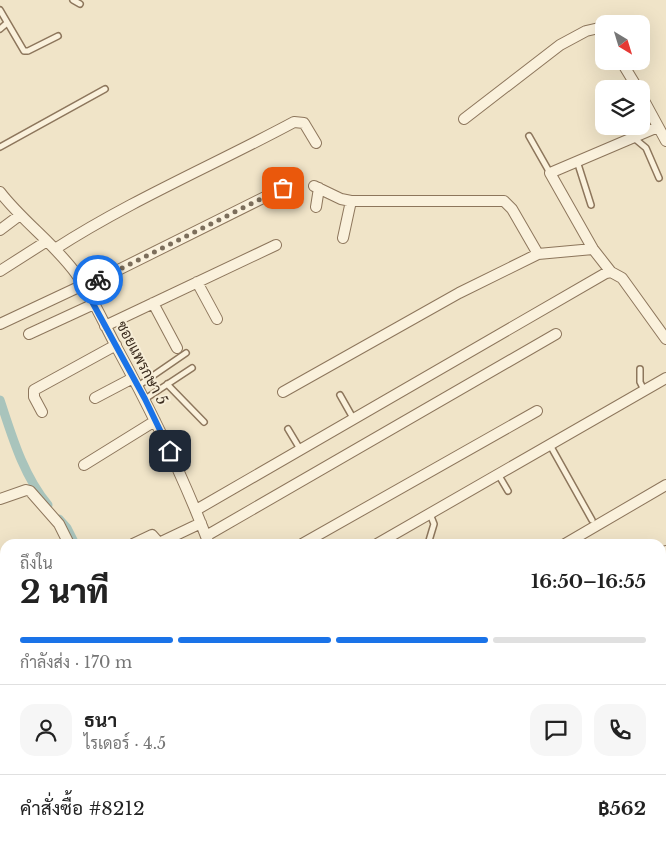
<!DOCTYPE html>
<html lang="th">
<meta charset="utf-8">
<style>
body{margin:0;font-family:"Libre Baskerville",Sarabun,serif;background:#f6f6f6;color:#222;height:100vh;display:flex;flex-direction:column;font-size:19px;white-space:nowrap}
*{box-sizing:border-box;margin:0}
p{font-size:16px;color:#767676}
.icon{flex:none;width:28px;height:28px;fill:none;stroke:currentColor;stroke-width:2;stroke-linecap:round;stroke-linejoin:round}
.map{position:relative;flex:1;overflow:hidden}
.panel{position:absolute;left:0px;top:539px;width:666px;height:311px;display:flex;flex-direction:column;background:#fff;border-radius:15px 15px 0 0;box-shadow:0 5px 20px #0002}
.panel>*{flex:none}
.needle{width:32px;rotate:142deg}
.fabs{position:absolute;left:595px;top:15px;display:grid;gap:10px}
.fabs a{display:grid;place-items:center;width:55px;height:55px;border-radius:10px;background:#fff;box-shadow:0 5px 20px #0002;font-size:25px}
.pin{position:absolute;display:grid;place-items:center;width:42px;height:42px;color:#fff;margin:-21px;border-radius:10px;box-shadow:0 2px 8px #0006}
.courier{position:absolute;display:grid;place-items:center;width:50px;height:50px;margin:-25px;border:4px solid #1a73e8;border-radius:50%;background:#fff;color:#222;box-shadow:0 1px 6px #0007}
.headline em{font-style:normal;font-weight:800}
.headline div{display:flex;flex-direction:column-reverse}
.headline{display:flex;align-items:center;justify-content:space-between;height:85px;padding:0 20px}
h1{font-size:32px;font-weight:800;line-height:38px}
.bar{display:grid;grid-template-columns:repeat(4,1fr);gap:8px 5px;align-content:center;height:60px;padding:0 20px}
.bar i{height:6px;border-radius:4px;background:#e0e0e0}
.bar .on{background:#1a73e8}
.bar p{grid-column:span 4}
.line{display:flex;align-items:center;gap:12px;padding:0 20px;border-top:1px solid #e0e0e0}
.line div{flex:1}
.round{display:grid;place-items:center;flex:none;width:52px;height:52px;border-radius:15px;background:#f6f6f6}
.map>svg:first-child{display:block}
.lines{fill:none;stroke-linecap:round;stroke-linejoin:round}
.canal{stroke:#a9c4bc;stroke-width:9}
.river{stroke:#a9c4bc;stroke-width:15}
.lane-casing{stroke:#8d765c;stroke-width:8}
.street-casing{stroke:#8d765c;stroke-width:12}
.path{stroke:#8d765c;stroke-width:1;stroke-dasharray:4 2.5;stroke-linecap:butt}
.lane{stroke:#faf1dc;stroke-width:5}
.street{stroke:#faf1dc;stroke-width:10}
.done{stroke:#7c6e5b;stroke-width:5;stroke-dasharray:0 9}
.route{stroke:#1a73e8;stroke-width:6}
.labels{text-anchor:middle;stroke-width:4;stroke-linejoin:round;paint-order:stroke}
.street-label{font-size:15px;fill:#3d2e20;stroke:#f7eed8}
</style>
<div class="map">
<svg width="666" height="849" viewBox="0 0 666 849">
<rect width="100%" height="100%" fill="#f0e4c8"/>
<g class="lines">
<path class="canal" d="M0,400c12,36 23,75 48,105
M59,519l8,9 8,16"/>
<path class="river" d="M661,763l5,-2
M241,845l8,4
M149,849l4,-4
M449,849l13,-4"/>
<defs>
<path id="lane" d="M73,0l7,4
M0,10l24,41h4l30,-15
M0,29l7,-6
M529,136l21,37
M634,138l12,10 13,30
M0,147l105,-58
M577,161l14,44
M640,369v13l4,8
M167,384l37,38
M138,386l48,-33
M340,395l13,23
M145,399l47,-31
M288,429l12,20
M550,445l42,75
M498,474l10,17
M428,544l6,-20 -4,-10"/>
<path id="street" d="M621,61l17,28
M641,95l25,46
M464,119l96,-74 26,-14 13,-3 5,5
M314,186l27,13 10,2h153l8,8 26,45
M0,192c23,30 55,52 77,83 16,23 27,49 40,73 35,64 66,128 92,196
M316,207l3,-19
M0,230l20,-15
M343,238l8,-37
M55,249c76,-49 159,-84 239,-127l10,1 12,20
M0,271l47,-30
M611,272l-18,-23 -43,-76 108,-46
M197,282l20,37
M84,287l199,-99
M153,303l24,45
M0,324l83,-39
M105,326l171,-81
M29,334l65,-30
M283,392l176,-99 79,-39 55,-5
M95,398l38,-20
M42,412l-8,-15v-7l82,-45
M84,465l71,-44
M0,499l26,-9 4,1 29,33 10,20
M196,510l410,-237 5,-1 11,6 44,61
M206,536l350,-202
M133,544l19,-9 7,8 42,-20
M302,544l235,-133
M377,544l289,-166
M565,544l101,-59
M661,554l5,-3
M0,616l5,-3
M0,674l5,-3
M0,735l5,-3
M0,778l5,9
M259,845v4"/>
</defs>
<use href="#lane" class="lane-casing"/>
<use href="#street" class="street-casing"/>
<path class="path" d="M661,758l5,-1
M269,845l3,4
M410,849l16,-4"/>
<use href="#lane" class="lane"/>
<use href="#street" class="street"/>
</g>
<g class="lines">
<path class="done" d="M98,280l185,-92"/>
<path class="route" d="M98,280l-14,7 61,112 25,52"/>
</g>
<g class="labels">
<g class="street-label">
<text transform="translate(142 363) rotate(62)" y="5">ซอยแพรกษา 5</text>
</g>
</g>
</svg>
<div class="fabs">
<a><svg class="needle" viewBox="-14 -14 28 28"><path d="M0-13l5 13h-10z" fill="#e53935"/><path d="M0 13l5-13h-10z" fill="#767676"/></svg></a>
<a><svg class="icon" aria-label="layers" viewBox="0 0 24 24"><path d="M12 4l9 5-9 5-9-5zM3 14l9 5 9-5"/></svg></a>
</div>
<div class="pin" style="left:283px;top:188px;background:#ea580c"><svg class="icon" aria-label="bag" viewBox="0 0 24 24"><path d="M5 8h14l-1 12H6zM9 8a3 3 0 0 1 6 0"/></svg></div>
<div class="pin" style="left:170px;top:451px;background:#1f2937"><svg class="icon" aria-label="home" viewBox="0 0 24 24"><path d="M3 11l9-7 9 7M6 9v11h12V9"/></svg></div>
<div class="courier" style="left:98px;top:280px"><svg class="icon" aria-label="bike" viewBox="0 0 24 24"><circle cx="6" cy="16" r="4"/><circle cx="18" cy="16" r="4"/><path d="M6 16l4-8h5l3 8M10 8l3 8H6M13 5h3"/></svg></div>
<section class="panel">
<div class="headline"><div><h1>2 นาที</h1><p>ถึงใน</p></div><em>16:50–16:55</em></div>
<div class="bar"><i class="on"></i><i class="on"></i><i class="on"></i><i></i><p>กำลังส่ง · 170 m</p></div>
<div class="line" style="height:90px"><a class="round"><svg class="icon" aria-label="person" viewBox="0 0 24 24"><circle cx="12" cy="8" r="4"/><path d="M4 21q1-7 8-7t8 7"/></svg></a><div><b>ธนา</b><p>ไรเดอร์ · 4.5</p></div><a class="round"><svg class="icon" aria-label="chat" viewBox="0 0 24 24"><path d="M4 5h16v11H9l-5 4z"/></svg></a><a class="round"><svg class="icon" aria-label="phone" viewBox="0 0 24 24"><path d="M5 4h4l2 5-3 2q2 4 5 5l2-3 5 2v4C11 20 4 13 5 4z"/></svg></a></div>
<div class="line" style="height:65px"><div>คำสั่งซื้อ #8212</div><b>฿562</b></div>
</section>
</div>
